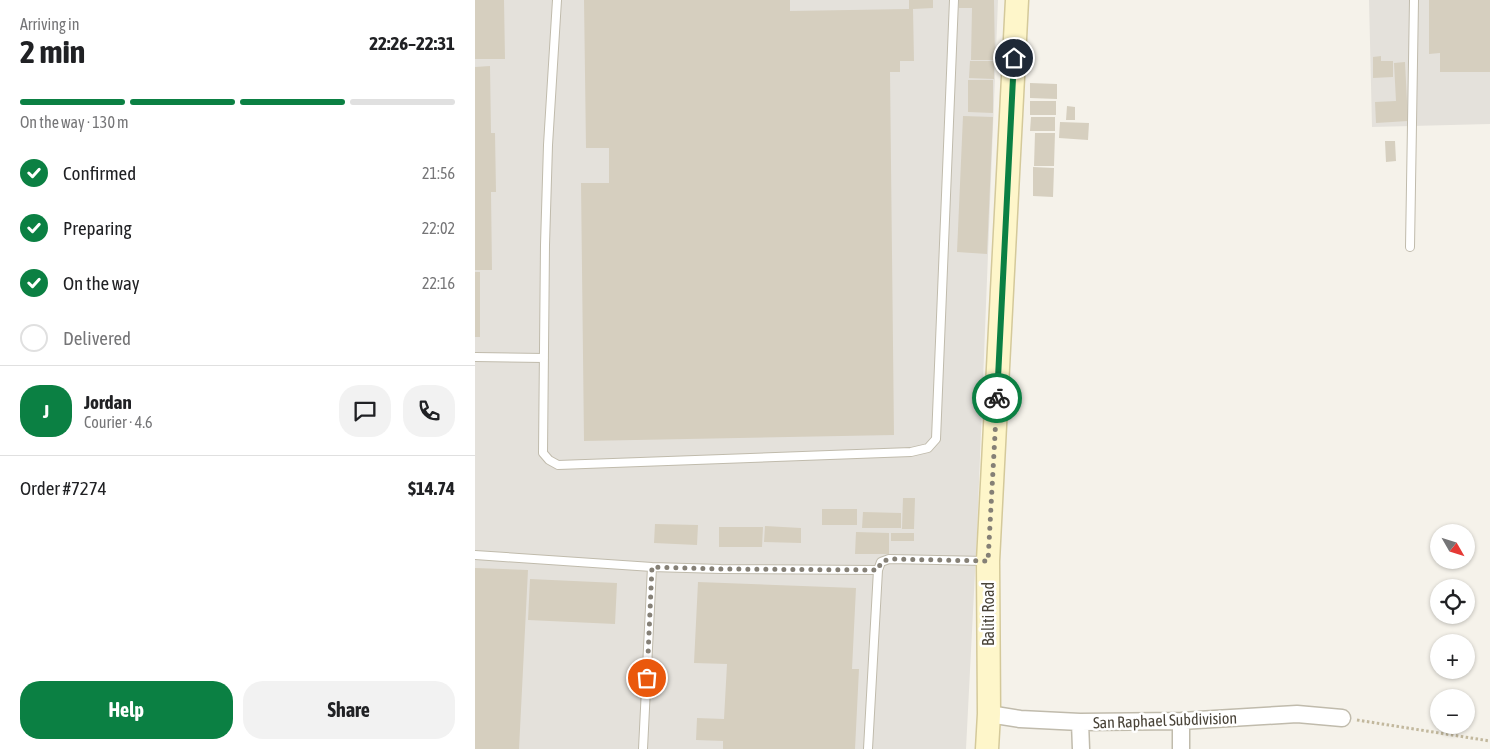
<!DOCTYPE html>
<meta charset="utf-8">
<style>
body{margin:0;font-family:"Asap Condensed",sans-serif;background:#f2f2f2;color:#202124;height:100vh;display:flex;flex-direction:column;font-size:19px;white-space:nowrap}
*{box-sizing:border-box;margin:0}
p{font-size:16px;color:#757577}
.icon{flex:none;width:28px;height:28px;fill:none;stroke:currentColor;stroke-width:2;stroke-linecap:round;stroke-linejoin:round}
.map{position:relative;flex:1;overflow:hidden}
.sheet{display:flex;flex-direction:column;background:#fff;width:475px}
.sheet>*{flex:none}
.needle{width:32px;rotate:129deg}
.fabs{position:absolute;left:955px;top:524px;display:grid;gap:10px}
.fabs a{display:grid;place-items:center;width:45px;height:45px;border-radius:50%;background:#fff;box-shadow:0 1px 4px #0004;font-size:25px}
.pin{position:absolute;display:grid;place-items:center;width:42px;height:42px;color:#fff;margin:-21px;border:2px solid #fff;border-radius:50%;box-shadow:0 1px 5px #0007}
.courier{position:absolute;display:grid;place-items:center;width:50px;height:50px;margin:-25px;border:4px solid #0b8043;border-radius:50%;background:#fff;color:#222;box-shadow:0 1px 6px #0007}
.headline em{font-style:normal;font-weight:700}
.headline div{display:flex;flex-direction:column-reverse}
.headline{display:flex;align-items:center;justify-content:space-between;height:85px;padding:0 20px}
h1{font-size:32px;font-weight:700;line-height:38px}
.bar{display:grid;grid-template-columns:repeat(4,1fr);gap:8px 5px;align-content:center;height:60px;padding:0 20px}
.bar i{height:6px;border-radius:4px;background:#e0e0e0}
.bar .selected{background:#0b8043}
.bar p{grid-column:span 4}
.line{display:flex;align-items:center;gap:12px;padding:0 20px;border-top:1px solid #e0e0e0}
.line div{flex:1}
.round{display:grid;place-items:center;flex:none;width:52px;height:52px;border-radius:20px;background:#f2f2f2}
ol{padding:0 20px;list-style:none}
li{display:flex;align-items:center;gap:15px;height:55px}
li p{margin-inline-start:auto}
li .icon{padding:5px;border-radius:50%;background:#0b8043;color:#fff;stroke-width:4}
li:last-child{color:#757577}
li i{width:28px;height:28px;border:2px solid #e0e0e0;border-radius:50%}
.primary-button{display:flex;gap:10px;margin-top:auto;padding:10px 20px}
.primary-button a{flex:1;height:58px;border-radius:20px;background:#0b8043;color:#fff;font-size:20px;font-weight:700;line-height:58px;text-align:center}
.primary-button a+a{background:#f2f2f2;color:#202124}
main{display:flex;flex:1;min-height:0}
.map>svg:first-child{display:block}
.industrial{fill:#e4e1db}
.building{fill:#d6cfbf}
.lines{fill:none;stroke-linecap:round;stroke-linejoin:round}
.lane-casing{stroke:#c0bbac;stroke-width:10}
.street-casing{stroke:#c0bbac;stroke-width:19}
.secondary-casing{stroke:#d4c99a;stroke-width:25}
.path{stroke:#c2b89d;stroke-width:3;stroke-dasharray:2.5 2.5;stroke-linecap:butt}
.lane{stroke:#fff;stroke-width:8}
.street{stroke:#fff;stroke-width:16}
.secondary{stroke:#fef6ca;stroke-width:22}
.done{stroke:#858076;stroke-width:5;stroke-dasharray:0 9}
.route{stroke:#0b8043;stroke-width:6}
.labels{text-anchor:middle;stroke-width:5;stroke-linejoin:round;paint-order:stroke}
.street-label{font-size:16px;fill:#494338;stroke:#fff}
</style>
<main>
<section class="sheet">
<div class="headline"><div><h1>2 min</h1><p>Arriving in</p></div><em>22:26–22:31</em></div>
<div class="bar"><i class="selected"></i><i class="selected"></i><i class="selected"></i><i></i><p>On the way · 130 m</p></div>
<ol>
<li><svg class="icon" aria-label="check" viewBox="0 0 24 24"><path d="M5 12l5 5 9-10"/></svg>Confirmed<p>21:56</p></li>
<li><svg class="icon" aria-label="check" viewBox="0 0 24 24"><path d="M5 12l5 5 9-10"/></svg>Preparing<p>22:02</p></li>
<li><svg class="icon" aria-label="check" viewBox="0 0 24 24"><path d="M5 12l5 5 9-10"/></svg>On the way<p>22:16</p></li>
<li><i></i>Delivered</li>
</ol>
<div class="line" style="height:90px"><b class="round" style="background:#0b8043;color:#fff">J</b><div><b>Jordan</b><p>Courier · 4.6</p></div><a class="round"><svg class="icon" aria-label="chat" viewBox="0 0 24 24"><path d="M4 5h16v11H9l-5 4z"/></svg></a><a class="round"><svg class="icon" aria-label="phone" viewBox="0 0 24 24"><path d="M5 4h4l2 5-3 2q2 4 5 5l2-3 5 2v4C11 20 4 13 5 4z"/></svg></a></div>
<div class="line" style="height:65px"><div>Order #7274</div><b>$14.74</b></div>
<div class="primary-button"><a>Help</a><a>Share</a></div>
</section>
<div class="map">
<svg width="1015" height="749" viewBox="0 0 1015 749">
<rect width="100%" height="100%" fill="#f5f2ea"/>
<path class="industrial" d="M0,0h523l-21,533 -11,216h-491z
M894,0h121v124l-118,3z"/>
<path class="building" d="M0,0h29l1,59h-30z
M109,0h206v11l119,-2v-9h24v8l-20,1 1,52h-14v11h-10l4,363 -310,6 -3,-258h28v-35h-23z
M484,0h35l1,60h-24l1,-52h-13z
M954,0h61v72h-50v-19l-11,1z
M906,56v5h12v16l-20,1v-21z
M495,61h24v18l-25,-1z
M930,62l3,59 -32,2 -1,-21 21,-1 -2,-38z
M15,66l1,67h4l1,59h-5l1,78h-17v-203z
M493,80h25v33l-25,-1z
M555,83l27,1v15l-27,-1z
M555,101h26v14h-26z
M592,106l8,1v13h-9z
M488,116l30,1 -6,137 -30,-2z
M556,117h24v14h-25z
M585,122l29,1 -1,17 -29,-2z
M560,133h20l-1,33h-20z
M910,141h10l1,20 -10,1z
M558,167l21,1 -1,29 -20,-1z
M0,272h5v65h-5z
M428,498h12l-1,31h-12z
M347,509h35v16h-35z
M388,512l38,1v15h-39z
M180,524l43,1 -1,20 -43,-2z
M290,526l36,2v15l-37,-1z
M244,527h44l-1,20h-43z
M381,532l33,1v21h-34z
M416,533h23v8h-23z
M0,568l53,2 -9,179h-44z
M55,579l87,4 -2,41 -87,-4z
M223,582l158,6 -4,81h7l-4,80h-132v-8l-27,-1 1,-22 27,1 3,-55 -33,-1z"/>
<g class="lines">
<defs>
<path id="lane" d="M82,0l-9,145 -3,100 -2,208 6,7 9,5 353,-13 17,-4 8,-9 18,-439
M935,247l4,-247
M0,357l69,1
M0,555l177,12 69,2 157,1
M168,749l9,-182
M393,749l10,-179 3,-8 8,-3 97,2"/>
<path id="street" d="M514,714l31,5 60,3 101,-1 116,-7 45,4
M706,721v28
M605,722l1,27"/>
<path id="secondary" d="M512,749l2,-35 -1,-153 29,-561"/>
</defs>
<use href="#lane" class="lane-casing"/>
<use href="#street" class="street-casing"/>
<use href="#secondary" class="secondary-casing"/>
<path class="path" d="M882,720l133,21"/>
<use href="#lane" class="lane"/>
<use href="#street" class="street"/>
<use href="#secondary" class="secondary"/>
</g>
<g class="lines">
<path class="done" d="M172,678l5,-111 69,2 157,1 3,-8 8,-3 99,2 9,-163"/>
<path class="route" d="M522,398l17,-340"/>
</g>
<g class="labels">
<g class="street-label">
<text transform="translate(513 614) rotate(-90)" y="6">Baliti Road</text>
<text transform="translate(690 720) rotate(-2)" y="6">San Raphael Subdivision</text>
</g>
</g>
</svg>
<div class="fabs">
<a><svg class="needle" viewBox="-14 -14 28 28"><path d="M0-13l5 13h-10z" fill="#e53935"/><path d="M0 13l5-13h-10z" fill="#757577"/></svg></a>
<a><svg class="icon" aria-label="locate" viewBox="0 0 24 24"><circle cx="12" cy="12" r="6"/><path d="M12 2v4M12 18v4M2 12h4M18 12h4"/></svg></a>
<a>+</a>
<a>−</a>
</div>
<div class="pin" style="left:172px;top:678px;background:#ea580c"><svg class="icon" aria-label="bag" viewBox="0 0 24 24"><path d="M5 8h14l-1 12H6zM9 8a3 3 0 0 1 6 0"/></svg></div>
<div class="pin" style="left:539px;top:58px;background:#1f2937"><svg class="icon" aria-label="home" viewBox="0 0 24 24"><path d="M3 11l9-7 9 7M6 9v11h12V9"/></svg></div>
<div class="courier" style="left:522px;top:398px"><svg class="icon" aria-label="bike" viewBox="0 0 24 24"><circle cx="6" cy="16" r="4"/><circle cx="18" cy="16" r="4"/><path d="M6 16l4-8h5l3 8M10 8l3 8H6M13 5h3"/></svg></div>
</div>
</main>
